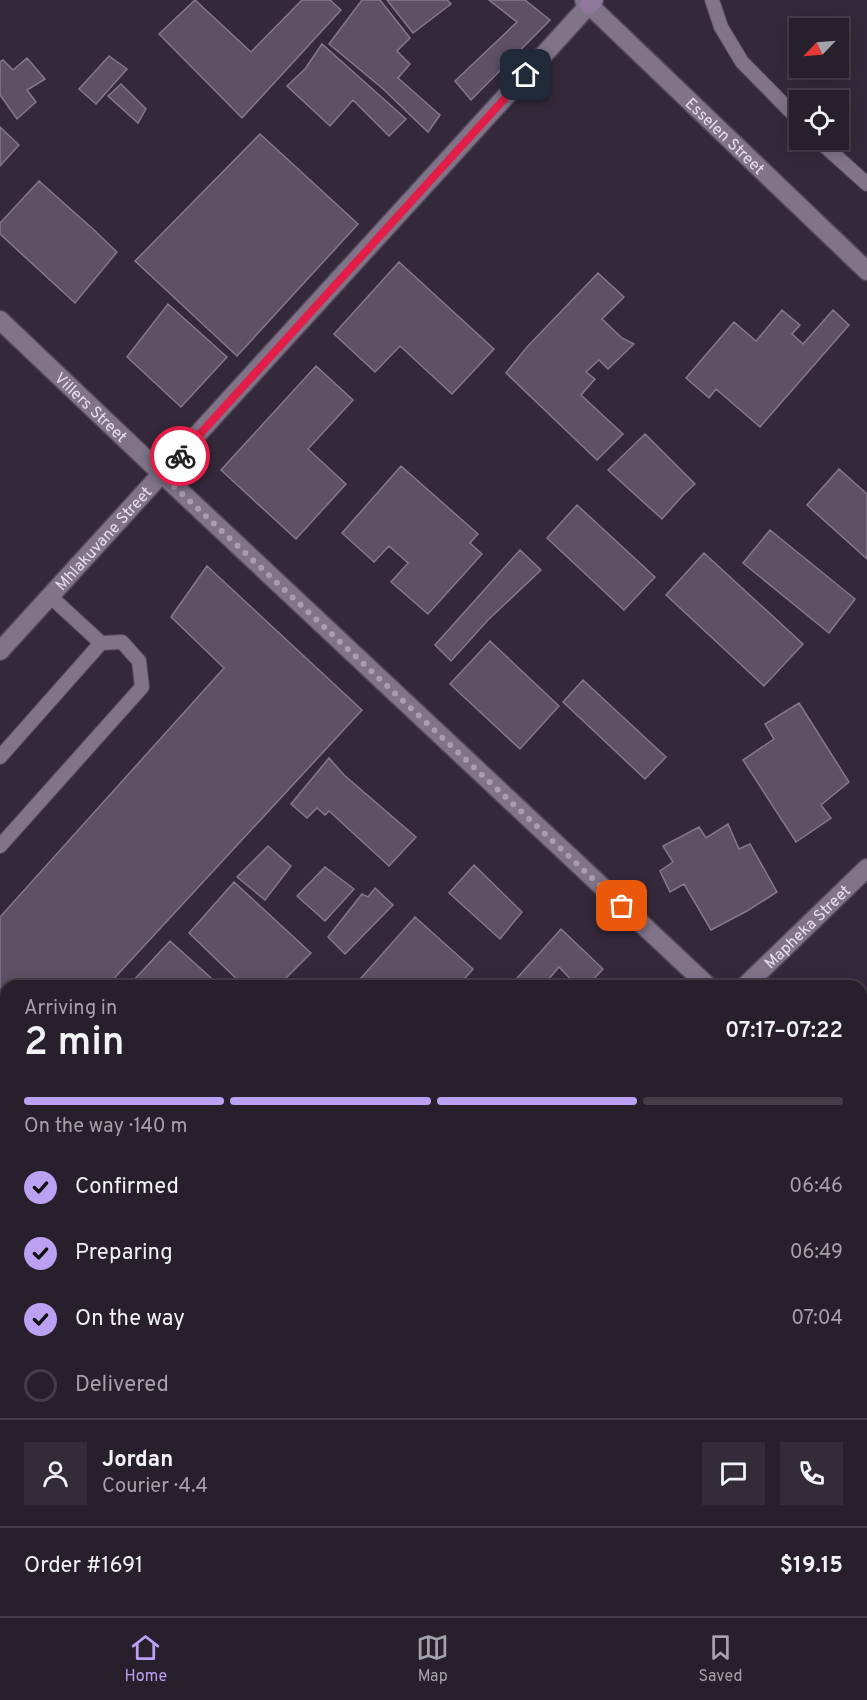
<!DOCTYPE html>
<meta charset="utf-8">
<style>
body{margin:0;font-family:Overpass,sans-serif;background:#332c38;color:#f1f3f6;height:100vh;display:flex;flex-direction:column;font-size:22px;white-space:nowrap}
*{box-sizing:border-box;margin:0}
p{font-size:20px;color:#a4a2a9}
.icon{flex:none;width:33px;height:33px;fill:none;stroke:currentColor;stroke-width:2;stroke-linecap:round;stroke-linejoin:round}
.map{position:relative;flex:1;overflow:hidden}
.details{position:absolute;left:0px;top:980px;width:867px;height:638px;display:flex;flex-direction:column;background:#271f2c;border-radius:18px 18px 0 0;box-shadow:0 3px 15px #0003,0 0 0 2px #433d48}
.details>*{flex:none}
.needle{width:39px;rotate:245deg}
.buttons{position:absolute;left:789px;top:18px;display:grid;gap:12px}
.buttons a{display:grid;place-items:center;width:60px;height:60px;border-radius:0px;background:#271f2c;box-shadow:0 3px 15px #0003,0 0 0 2px #433d48;font-size:30px}
.pin{position:absolute;display:grid;place-items:center;width:51px;height:51px;color:#fff;margin:-26px;border-radius:12px;box-shadow:0 3px 9px #0006}
.courier{position:absolute;display:grid;place-items:center;width:60px;height:60px;margin:-30px;border:4px solid #e11d48;border-radius:50%;background:#fff;color:#222;box-shadow:0 2px 8px #0007}
.headline em{font-style:normal;font-weight:600}
.headline div{display:flex;flex-direction:column-reverse}
.headline{display:flex;align-items:center;justify-content:space-between;height:102px;padding:0 24px}
h1{font-size:39px;font-weight:600;line-height:45px}
.bar{display:grid;grid-template-columns:repeat(4,1fr);gap:9px 6px;align-content:center;height:72px;padding:0 24px}
.bar i{height:8px;border-radius:4px;background:#433d48}
.bar .on{background:#bca0f2}
.bar p{grid-column:span 4}
.line{display:flex;align-items:center;gap:15px;padding:0 24px;border-top:2px solid #433d48}
.line div{flex:1}
.round{display:grid;place-items:center;flex:none;width:63px;height:63px;border-radius:0px;background:#332c38}
ol{padding:0 24px;list-style:none}
li{display:flex;align-items:center;gap:18px;height:66px}
li p{margin-inline-start:auto}
li .icon{padding:6px;border-radius:50%;background:#bca0f2;color:#111;stroke-width:4}
li:last-child{color:#a4a2a9}
li i{width:33px;height:33px;border:3px solid #433d48;border-radius:50%}
.tabs{display:flex;justify-content:space-around;align-items:center;height:84px;border-top:2px solid #433d48;background:#271f2c;font-size:16px;color:#a4a2a9}
.tabs a{display:grid;justify-items:center;gap:3px}
.tabs .on{color:#bca0f2}
.map>svg:first-child{display:block}
.building{fill:#5e5165;stroke:#85788d;stroke-width:1.5}
.lines{fill:none;stroke-linecap:round;stroke-linejoin:round}
.lane-casing{stroke:#514756;stroke-width:16}
.street-casing{stroke:#514756;stroke-width:21}
.secondary-casing{stroke:#514756;stroke-width:21}
.lane{stroke:#817489;stroke-width:14}
.street{stroke:#817489;stroke-width:18}
.secondary{stroke:#8f779c;stroke-width:18}
.done{stroke:#a89fad;stroke-width:6;stroke-dasharray:0 10.8}
.route{stroke:#e11d48;stroke-width:8}
.labels{text-anchor:middle;stroke-width:4.5;stroke-linejoin:round;paint-order:stroke}
.street-label{font-size:16px;fill:#e7dfeb;stroke:#2a1f31}
</style>
<div class="map">
<svg width="867" height="1616" viewBox="0 0 867 1616">
<rect width="100%" height="100%" fill="#34293b"/>
<path class="building" d="M195,0l56,52 51,-52h28l11,10 -99,108 -83,-84z
M362,0h18l30,38 -13,13 13,13 -12,14 42,37 -12,17 -46,-44 -53,-44z
M387,0h60l4,4 -38,29z
M489,0h36l25,20 -79,80 -16,-19 62,-59z
M322,44l84,75 -17,17 -36,-36 -23,26 -43,-40 18,-17z
M109,56l18,13 -31,35 -17,-15z
M27,58l18,21 -18,11 9,12 -19,17 -17,-24v-33l3,-2 10,10z
M121,84l25,25 -8,14 -30,-27z
M0,127l19,18 -19,21z
M260,134l98,90 -121,132 -102,-95z
M39,181l54,48 24,23 -42,51 -75,-69v-11z
M399,262l95,87 -42,45 -52,-48 -25,26 -41,-38z
M598,273l26,24 -22,22 20,19 12,6 -26,25 -9,-9 -13,12 9,7 -14,16 42,39 -26,26 -91,-87 21,-26z
M168,304l59,53 -46,50 -54,-50z
M782,310l18,15 -8,9 11,10 30,-34 16,15 -89,102 -44,-38 -7,9 -23,-20 48,-56 22,19z
M316,366l37,34 -45,49 38,35 -50,55 -75,-69z
M645,434l50,50 -11,10 -22,25 -54,-49z
M401,466l77,68 -8,9 12,11 -54,60 -37,-32 17,-19 -19,-17 -15,16 -32,-29z
M839,469l28,25v65l-60,-54z
M577,505l78,72 -31,33 -77,-72z
M770,530l85,69 -26,34 -86,-70z
M520,550l21,20 -53,50 -37,41 -16,-16z
M704,553l99,91 -39,42 -98,-91z
M207,566l155,144 -255,276h-101v84l-6,-5v-148l224,-249 -53,-51z
M490,641l69,65 -39,43 -70,-65z
M583,680l83,77 -21,22 -82,-77z
M799,703l50,79 -28,23 10,13 -35,24 -53,-82 31,-21 -9,-15z
M329,758l15,17 72,62 -27,29 -60,-55 -4,4 -8,-7 -10,10 -16,-14z
M728,824l11,25 11,-5 27,48 -30,19 -36,19 -27,-46 -14,8 -10,-21 13,-9 -10,-16 36,-19 7,11z
M268,846l23,20 -26,34 -28,-23z
M474,865l48,47 -22,27 -51,-46z
M325,867l29,22 -29,32 -28,-25z
M234,882l77,71 -33,33h-34l-55,-53z
M375,888l18,17 -48,49 -17,-17 34,-43 6,3z
M415,917l58,52 -15,17h-104z
M561,929l42,40 -16,17h-10l-18,-19 -16,19h-33z
M170,941l50,45h-83l-4,-5z
M6,1106v79l-2,1 -4,-5v-69z
M861,1251l6,5v24l-6,7z
M0,1296l6,5v73l-6,6z
M6,1410v156l-6,-6v-143z
M46,1611h58l-5,5h-48z
M183,1611h55v2l-54,3z
M633,1611h78l-4,5h-67z
M764,1611h25l-5,5h-13z"/>
<g class="lines">
<defs>
<path id="lane" d="M712,0l9,27 21,35 58,59
M818,140l49,44
M0,757l101,-114 -50,-46
M0,846l142,-159 -3,-26 -17,-19 -21,1"/>
<g id="street">
<path id="s1" d="M584,0l283,271"/>
<path id="s2" d="M0,320l163,155 545,511"/>
<path id="s3" d="M0,651l589,-646"/>
<path id="s4" d="M745,986l122,-118"/>
<path d="M861,1127l6,6"/>
<path d="M0,1203l6,5"/>
<path d="M439,1611l6,5"/>
</g>
<path id="secondary" d="M589,5l5,-5"/>
</defs>
<use href="#lane" class="lane-casing"/>
<use href="#street" class="street-casing"/>
<use href="#secondary" class="secondary-casing"/>
<use href="#lane" class="lane"/>
<use href="#street" class="street"/>
<use href="#secondary" class="secondary"/>
</g>
<g class="lines">
<path class="done" d="M180,456l-18,19 460,431"/>
<path class="route" d="M180,456l346,-381"/>
</g>
<g class="labels">
<g class="street-label">
<text dy="6" stroke="none"><textPath href="#s1" startOffset="196">Esselen Street</textPath></text>
<text dy="6" stroke="none"><textPath href="#s2" startOffset="126">Villers Street</textPath></text>
<text dy="6" stroke="none"><textPath href="#s3" startOffset="153">Mhlakuvane Street</textPath></text>
<text dy="6" stroke="none"><textPath href="#s4" startOffset="86">Mapheka Street</textPath></text>
</g>
</g>
</svg>
<div class="buttons">
<a><svg class="needle" viewBox="-14 -14 28 28"><path d="M0-13l5 13h-10z" fill="#e53935"/><path d="M0 13l5-13h-10z" fill="#a4a2a9"/></svg></a>
<a><svg class="icon" aria-label="locate" viewBox="0 0 24 24"><circle cx="12" cy="12" r="6"/><path d="M12 2v4M12 18v4M2 12h4M18 12h4"/></svg></a>
</div>
<div class="pin" style="left:622px;top:906px;background:#ea580c"><svg class="icon" aria-label="bag" viewBox="0 0 24 24"><path d="M5 8h14l-1 12H6zM9 8a3 3 0 0 1 6 0"/></svg></div>
<div class="pin" style="left:526px;top:75px;background:#1f2937"><svg class="icon" aria-label="home" viewBox="0 0 24 24"><path d="M3 11l9-7 9 7M6 9v11h12V9"/></svg></div>
<div class="courier" style="left:180px;top:456px"><svg class="icon" aria-label="bike" viewBox="0 0 24 24"><circle cx="6" cy="16" r="4"/><circle cx="18" cy="16" r="4"/><path d="M6 16l4-8h5l3 8M10 8l3 8H6M13 5h3"/></svg></div>
<section class="details">
<div class="headline"><div><h1>2 min</h1><p>Arriving in</p></div><em>07:17–07:22</em></div>
<div class="bar"><i class="on"></i><i class="on"></i><i class="on"></i><i></i><p>On the way · 140 m</p></div>
<ol>
<li><svg class="icon" aria-label="check" viewBox="0 0 24 24"><path d="M5 12l5 5 9-10"/></svg>Confirmed<p>06:46</p></li>
<li><svg class="icon" aria-label="check" viewBox="0 0 24 24"><path d="M5 12l5 5 9-10"/></svg>Preparing<p>06:49</p></li>
<li><svg class="icon" aria-label="check" viewBox="0 0 24 24"><path d="M5 12l5 5 9-10"/></svg>On the way<p>07:04</p></li>
<li><i></i>Delivered</li>
</ol>
<div class="line" style="height:108px"><a class="round"><svg class="icon" aria-label="person" viewBox="0 0 24 24"><circle cx="12" cy="8" r="4"/><path d="M4 21q1-7 8-7t8 7"/></svg></a><div><b>Jordan</b><p>Courier · 4.4</p></div><a class="round"><svg class="icon" aria-label="chat" viewBox="0 0 24 24"><path d="M4 5h16v11H9l-5 4z"/></svg></a><a class="round"><svg class="icon" aria-label="phone" viewBox="0 0 24 24"><path d="M5 4h4l2 5-3 2q2 4 5 5l2-3 5 2v4C11 20 4 13 5 4z"/></svg></a></div>
<div class="line" style="height:78px"><div>Order #1691</div><b>$19.15</b></div>
</section>
</div>
<nav class="tabs">
<a class="on"><svg class="icon" aria-label="home" viewBox="0 0 24 24"><path d="M3 11l9-7 9 7M6 9v11h12V9"/></svg>Home</a>
<a><svg class="icon" aria-label="map" viewBox="0 0 24 24"><path d="M3 6l6-2 6 2 6-2v14l-6 2-6-2-6 2zM9 4v14M15 6v14"/></svg>Map</a>
<a><svg class="icon" aria-label="saved" viewBox="0 0 24 24"><path d="M7 4h10v16l-5-4-5 4z"/></svg>Saved</a>
</nav>
